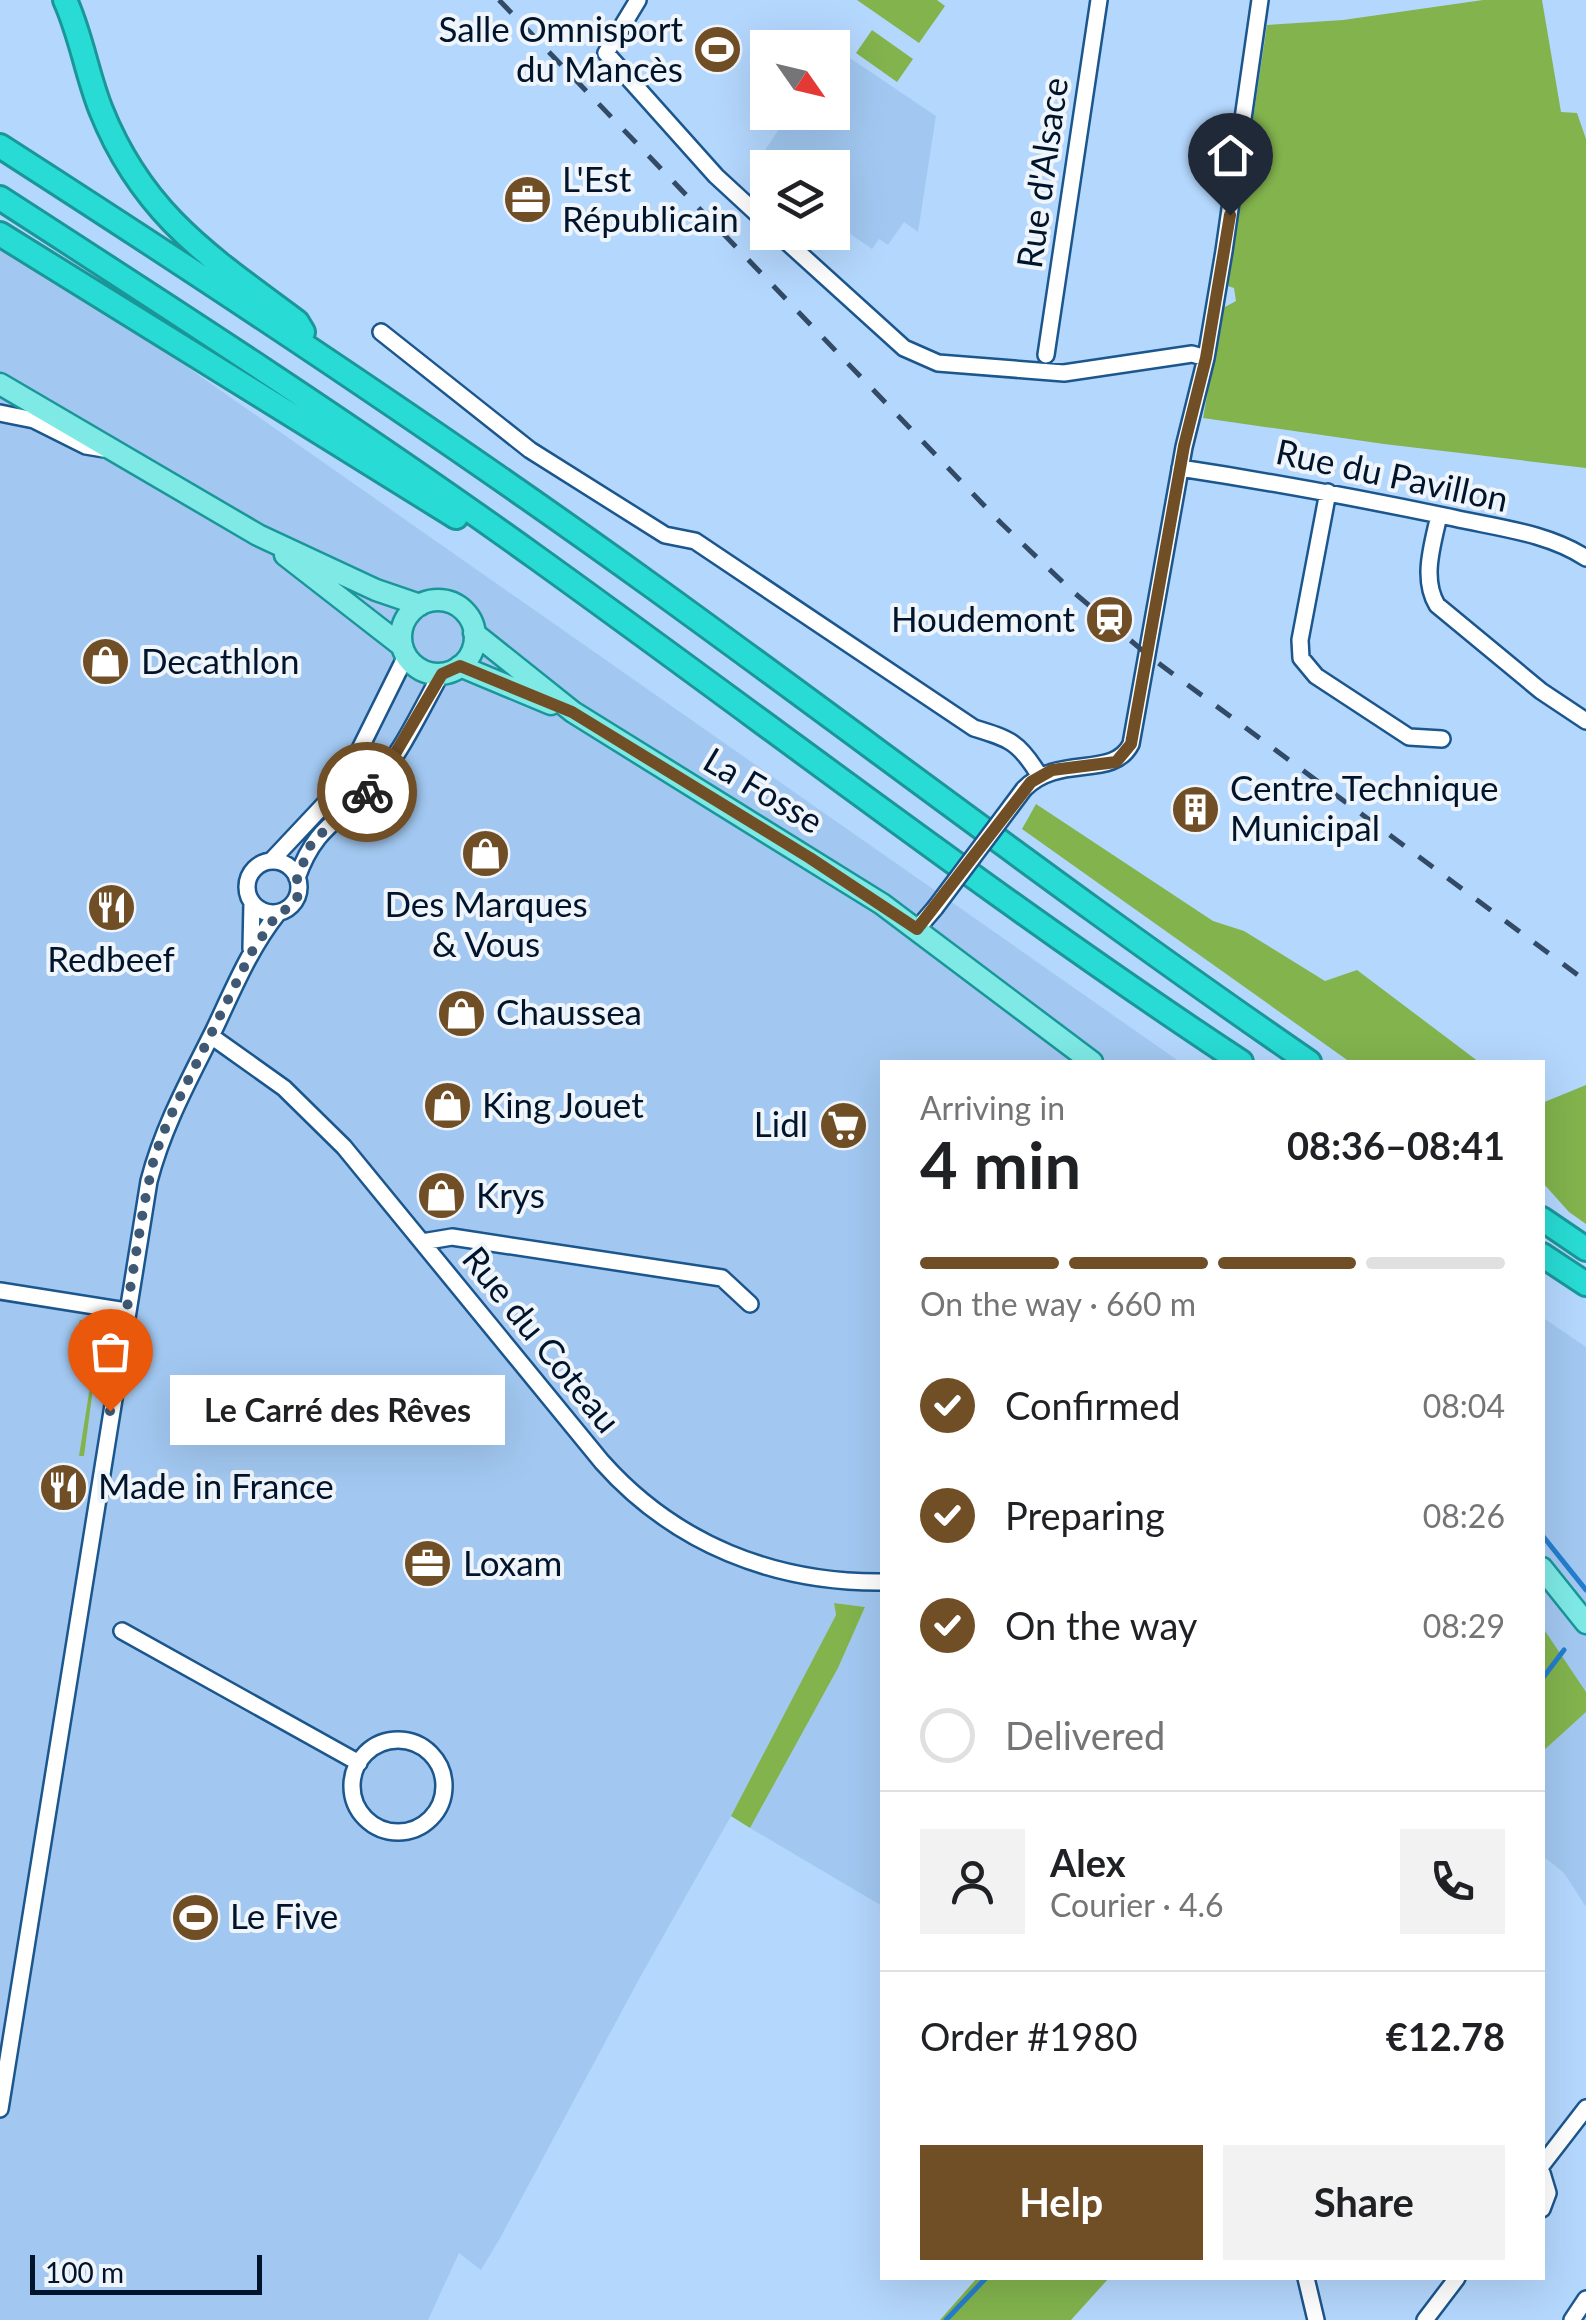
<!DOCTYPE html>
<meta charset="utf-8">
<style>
body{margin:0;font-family:Lato,sans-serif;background:#f2f2f2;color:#202124;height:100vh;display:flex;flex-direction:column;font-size:38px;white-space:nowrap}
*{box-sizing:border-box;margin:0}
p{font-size:32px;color:#757577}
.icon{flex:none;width:55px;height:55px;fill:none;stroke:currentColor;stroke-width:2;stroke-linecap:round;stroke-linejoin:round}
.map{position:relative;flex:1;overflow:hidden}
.sheet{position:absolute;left:880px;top:1060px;width:665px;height:1220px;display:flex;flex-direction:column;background:#fff;border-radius:0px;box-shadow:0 10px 40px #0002}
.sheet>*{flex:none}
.needle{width:65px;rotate:124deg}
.controls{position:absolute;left:750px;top:30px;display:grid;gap:20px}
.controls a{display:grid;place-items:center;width:100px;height:100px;border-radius:0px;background:#fff;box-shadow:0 10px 40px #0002;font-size:50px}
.scale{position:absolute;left:30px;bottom:25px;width:232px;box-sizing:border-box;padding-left:10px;border:5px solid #00152c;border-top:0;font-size:28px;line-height:35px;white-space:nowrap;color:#00152c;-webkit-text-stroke:8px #eff5fb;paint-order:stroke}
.pin{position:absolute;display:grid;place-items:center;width:85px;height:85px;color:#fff;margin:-102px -42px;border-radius:50% 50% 50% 0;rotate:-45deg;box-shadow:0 0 10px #0007}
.pin .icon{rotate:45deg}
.courier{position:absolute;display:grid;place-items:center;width:100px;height:100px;margin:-50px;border:8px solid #704f26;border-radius:50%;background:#fff;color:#222;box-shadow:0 2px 12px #0007}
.bubble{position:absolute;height:70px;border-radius:0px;background:#fff;box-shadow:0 10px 40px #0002;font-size:32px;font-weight:700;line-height:70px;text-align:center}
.headline em{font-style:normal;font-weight:700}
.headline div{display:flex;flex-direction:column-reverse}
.headline{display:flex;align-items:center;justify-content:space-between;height:170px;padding:0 40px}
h1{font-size:65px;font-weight:700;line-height:75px}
.bar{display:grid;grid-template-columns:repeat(4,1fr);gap:15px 10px;align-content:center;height:120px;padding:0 40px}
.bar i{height:12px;border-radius:8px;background:#e0e0e0}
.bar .on{background:#704f26}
.bar p{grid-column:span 4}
.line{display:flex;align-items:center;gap:25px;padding:0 40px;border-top:2px solid #e0e0e0}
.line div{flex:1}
.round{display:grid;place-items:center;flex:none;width:105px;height:105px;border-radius:0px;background:#f2f2f2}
ol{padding:0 40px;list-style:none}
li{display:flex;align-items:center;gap:30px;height:110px}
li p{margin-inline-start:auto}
li .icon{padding:10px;border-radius:50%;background:#704f26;color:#fff;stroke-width:4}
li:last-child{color:#757577}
li i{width:55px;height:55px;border:5px solid #e0e0e0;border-radius:50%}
.action{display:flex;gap:20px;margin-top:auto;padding:20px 40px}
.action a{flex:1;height:115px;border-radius:0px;background:#704f26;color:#fff;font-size:40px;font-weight:700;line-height:115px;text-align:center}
.action a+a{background:#f2f2f2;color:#202124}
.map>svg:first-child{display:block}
.built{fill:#a2c8f1}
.green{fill:#82b34d}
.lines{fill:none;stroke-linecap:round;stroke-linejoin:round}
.stream{stroke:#247dce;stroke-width:5}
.minor-casing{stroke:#1b568d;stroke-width:20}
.major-casing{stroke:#1a9699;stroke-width:25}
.highway-casing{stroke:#1a9699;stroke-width:28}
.minor{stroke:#fff;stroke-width:15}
.major{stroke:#7ee9e5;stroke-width:20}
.highway{stroke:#28dbd4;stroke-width:22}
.rail{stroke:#324a66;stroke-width:5;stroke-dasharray:18 18;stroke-linecap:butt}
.minor-bridge-casing{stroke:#1b568d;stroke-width:20;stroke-linecap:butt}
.minor-bridge{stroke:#fff;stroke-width:15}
.done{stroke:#3f5975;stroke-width:10;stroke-dasharray:0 18}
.route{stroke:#704f26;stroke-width:12}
.labels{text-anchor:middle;stroke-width:8;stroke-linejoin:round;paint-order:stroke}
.poi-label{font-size:35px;fill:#00152c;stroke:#eff5fb;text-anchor:start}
.street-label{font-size:35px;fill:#00152c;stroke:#eff5fb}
</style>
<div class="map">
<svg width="1586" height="2320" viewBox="0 0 1586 2320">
<rect width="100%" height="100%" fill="#b4d7fd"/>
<path class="built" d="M832,46l104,70 -18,116 -14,-10 -16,23 -9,-6 -7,10 -39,-27 -1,-54h-64l-1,8 -12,-11 35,-52 42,-1z
M0,248l140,86 1040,728h-298v844l-132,-78 88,-160 27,-61 -31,-4 2,12 -105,201 -93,165 -139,259 -18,30 -22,-17 -31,67h-428z
M1542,1317l44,30v347l-43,-60z
M1586,1712v195l-22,-34 -21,-17 -1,-105z"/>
<path class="green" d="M857,0h80l8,6 -26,37z
M1483,0h59l19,112 16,1 9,26v329l-202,-24 -181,-26 20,-110 13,-7 -2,-13 -6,-2 39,-261 76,-5z
M872,30l41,29 -16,23 -41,-29z
M1036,804l177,117 31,10 81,50 32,-11 122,92h-129l-328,-233z
M1586,1085v139l-17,-12 -26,-29 -1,-80z
M80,1320l13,4 7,12 -16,120h-5l16,-101 -9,-2 1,-8 -13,-2z
M834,1603l31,4 -27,61 -88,160 -19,-12 105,-201z
M1543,1628l43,64v20l-43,39z
M977,2278h132l-38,42h-131z"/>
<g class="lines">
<path class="stream" d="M1542,1535l44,55
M1542,1679l22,-29
M946,2320l40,-42"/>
<defs>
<path id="minor" d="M638,0l-32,53 110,123 52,48
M776,232l128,116 34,15 126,10 128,-19 14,4
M381,332l149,118 135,85 30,6 279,187c36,11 45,14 65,47
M1046,355l53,-355
M0,413l34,7 52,26 18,3
M1180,468c92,14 183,31 274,50 45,10 94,15 132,40
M1328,492l-28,148 1,18 15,18 93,61 33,2
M1439,515c-6,29 -18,63 -2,90l104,86 45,30
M1024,789c35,-36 89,-9 107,-45l53,-297 22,-89 18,-107 36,-251
M271,861l62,-66 17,-26 56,-113
M247 887a26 26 0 1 1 52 0a26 26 0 1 1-52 0Z
M297,878c19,-55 46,-57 79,-96 26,-31 45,-72 65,-108
M917,929l18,-21
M251,949l1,-47
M211,1036l73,52 60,59 258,315c73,82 172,121 280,120
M422,1242l30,-5 270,41 28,26
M0,1291l126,20
M122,1631l237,132
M352 1786a46 46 0 1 1 92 0a46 46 0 1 1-92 0Z
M0,2109l149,-928c14,-54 40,-101 65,-151 19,-40 36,-82 64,-117
M1542,2165l44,-57
M1542,2173l6,20 -6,16
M1306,2278l10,42
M1425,2320l32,-42
M1572,2320l14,-21"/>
<path id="major" d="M0,384l258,151 118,55 44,15
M285,555l117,91
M401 637a37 37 0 1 1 74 0a37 37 0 1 1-74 0Z
M474,633l99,79 309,192 210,158
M460,666l91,38
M1542,1568l44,55"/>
<path id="highway" d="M65,0c16,35 22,75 36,110 42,105 109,147 196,212l6,10
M0,146c221,142 440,287 652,440 220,159 434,323 657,476
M0,198c181,117 362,234 537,360 234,168 463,345 704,504
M0,234l456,283
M1542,1219l44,30
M1542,1255l44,29"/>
</defs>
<use href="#minor" class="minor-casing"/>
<use href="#major" class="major-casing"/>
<use href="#highway" class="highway-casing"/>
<use href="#minor" class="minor"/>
<use href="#major" class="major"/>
<use href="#highway" class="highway"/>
<path class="rail" d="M499,0l502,523 70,67 78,66 437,325"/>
<defs>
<path id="minor-bridge" d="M935,908l89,-119"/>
</defs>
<use href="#minor-bridge" class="minor-bridge-casing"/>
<use href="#minor-bridge" class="minor-bridge"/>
</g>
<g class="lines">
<path class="done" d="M110,1411l34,-206 10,-47 14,-37 83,-168 27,-40 11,-5 9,-12 -1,-18 15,-36 55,-50"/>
<path class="route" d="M367,792l22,-28 53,-90 18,-8 112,46 238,146 107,71 114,-147 21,-12 64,-8 15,-18 53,-298 22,-88 24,-143"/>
</g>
<defs>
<symbol id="stadium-disc" viewBox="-11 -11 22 22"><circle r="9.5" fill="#704f26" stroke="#eff5fb"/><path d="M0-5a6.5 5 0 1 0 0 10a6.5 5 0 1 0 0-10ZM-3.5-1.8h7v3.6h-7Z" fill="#fff"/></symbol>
<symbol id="office-disc" viewBox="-11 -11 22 22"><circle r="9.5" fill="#704f26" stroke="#eff5fb"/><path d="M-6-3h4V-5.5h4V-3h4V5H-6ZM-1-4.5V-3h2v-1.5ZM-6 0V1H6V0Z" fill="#fff"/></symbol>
<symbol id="station-disc" viewBox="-11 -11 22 22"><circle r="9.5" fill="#704f26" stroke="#eff5fb"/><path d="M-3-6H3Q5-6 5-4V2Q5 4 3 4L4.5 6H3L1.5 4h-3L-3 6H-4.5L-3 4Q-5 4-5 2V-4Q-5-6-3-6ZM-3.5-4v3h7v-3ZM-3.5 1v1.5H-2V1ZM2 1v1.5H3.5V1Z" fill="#fff"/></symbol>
<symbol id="shop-disc" viewBox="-11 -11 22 22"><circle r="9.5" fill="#704f26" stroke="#eff5fb"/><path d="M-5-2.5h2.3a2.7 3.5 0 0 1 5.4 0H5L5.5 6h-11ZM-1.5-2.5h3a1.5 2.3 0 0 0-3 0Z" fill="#fff"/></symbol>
<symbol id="building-disc" viewBox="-11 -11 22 22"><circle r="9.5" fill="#704f26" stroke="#eff5fb"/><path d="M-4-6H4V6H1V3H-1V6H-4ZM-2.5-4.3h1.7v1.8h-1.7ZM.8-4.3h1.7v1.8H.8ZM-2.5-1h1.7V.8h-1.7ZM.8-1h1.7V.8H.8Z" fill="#fff"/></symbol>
<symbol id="restaurant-disc" viewBox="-11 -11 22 22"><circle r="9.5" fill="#704f26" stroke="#eff5fb"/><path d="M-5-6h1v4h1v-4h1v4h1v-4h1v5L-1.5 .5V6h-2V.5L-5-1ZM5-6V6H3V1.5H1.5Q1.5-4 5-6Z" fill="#fff"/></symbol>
<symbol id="supermarket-disc" viewBox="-11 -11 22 22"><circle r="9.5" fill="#704f26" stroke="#eff5fb"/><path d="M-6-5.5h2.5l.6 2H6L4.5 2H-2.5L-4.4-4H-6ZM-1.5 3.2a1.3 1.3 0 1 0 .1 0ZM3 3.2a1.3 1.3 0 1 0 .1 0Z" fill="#fff"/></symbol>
</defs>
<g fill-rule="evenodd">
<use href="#stadium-disc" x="690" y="22" width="55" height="55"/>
<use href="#office-disc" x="500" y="172" width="55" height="55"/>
<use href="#station-disc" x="1082" y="592" width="55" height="55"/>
<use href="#shop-disc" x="78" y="634" width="55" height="55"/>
<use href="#building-disc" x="1168" y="782" width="55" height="55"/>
<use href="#shop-disc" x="458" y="826" width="55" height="55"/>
<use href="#restaurant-disc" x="84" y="880" width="55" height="55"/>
<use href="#shop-disc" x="434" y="986" width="55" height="55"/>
<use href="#shop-disc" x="420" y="1078" width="55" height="55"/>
<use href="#supermarket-disc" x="816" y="1098" width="55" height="55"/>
<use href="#shop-disc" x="414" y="1168" width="55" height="55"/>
<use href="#restaurant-disc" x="36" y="1460" width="55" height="55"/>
<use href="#office-disc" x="400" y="1536" width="55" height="55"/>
<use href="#stadium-disc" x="168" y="1890" width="55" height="55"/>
</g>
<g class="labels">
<g class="poi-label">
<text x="683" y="42" text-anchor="end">Salle Omnisport<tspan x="683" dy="40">du Mancès</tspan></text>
<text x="562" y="192">L'Est<tspan x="562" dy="40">Républicain</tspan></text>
<text x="1075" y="632" text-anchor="end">Houdemont</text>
<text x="141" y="674">Decathlon</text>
<text x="1230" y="801">Centre Technique<tspan x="1230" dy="40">Municipal</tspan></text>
<text x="486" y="917" text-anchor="middle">Des Marques<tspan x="486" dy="40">&amp; Vous</tspan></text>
<text x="111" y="972" text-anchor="middle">Redbeef</text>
<text x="496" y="1025">Chaussea</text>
<text x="482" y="1118">King Jouet</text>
<text x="808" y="1137" text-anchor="end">Lidl</text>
<text x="476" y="1208">Krys</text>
<text x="98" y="1499">Made in France</text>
<text x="463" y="1576">Loxam</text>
<text x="230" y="1929">Le Five</text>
</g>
<g class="street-label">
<text transform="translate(1043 173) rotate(-82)" y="12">Rue d'Alsace</text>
<text transform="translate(1392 476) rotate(12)" y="12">Rue du Pavillon</text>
<text transform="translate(763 791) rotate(31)" y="12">La Fosse</text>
<text transform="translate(541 1340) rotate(51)" y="12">Rue du Coteau</text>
</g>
</g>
</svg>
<div class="controls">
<a><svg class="needle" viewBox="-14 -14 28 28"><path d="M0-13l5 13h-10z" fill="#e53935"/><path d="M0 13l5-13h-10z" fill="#757577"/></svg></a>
<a><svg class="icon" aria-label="layers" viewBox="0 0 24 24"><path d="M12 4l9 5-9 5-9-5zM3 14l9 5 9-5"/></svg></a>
</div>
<div class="scale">100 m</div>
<div class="pin" style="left:110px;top:1411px;background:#ea580c"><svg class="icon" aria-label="bag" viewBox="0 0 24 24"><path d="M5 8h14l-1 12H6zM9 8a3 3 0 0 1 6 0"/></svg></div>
<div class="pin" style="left:1230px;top:215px;background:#1f2937"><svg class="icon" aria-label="home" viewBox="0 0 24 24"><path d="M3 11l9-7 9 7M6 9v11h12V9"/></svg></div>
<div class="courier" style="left:367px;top:792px"><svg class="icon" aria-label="bike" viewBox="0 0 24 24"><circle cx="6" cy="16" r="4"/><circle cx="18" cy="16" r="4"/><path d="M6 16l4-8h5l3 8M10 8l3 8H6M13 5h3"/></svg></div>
<div class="bubble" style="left:170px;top:1375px;width:335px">Le Carré des Rêves</div>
<section class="sheet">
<div class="headline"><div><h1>4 min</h1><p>Arriving in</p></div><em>08:36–08:41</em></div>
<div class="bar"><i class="on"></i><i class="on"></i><i class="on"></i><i></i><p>On the way · 660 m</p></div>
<ol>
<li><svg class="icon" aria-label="check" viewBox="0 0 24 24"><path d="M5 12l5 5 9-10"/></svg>Confirmed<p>08:04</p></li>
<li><svg class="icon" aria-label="check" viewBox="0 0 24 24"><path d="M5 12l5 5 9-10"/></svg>Preparing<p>08:26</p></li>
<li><svg class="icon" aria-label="check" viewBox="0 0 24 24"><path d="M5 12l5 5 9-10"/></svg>On the way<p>08:29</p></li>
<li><i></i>Delivered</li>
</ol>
<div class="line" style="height:180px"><a class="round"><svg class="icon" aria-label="person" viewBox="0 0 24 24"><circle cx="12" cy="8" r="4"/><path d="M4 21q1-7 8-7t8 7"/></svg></a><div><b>Alex</b><p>Courier · 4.6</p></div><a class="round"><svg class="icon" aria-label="phone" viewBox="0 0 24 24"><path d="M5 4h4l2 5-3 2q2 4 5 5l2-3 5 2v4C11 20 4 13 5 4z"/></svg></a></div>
<div class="line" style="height:130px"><div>Order #1980</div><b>€12.78</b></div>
<div class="action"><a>Help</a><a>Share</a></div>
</section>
</div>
